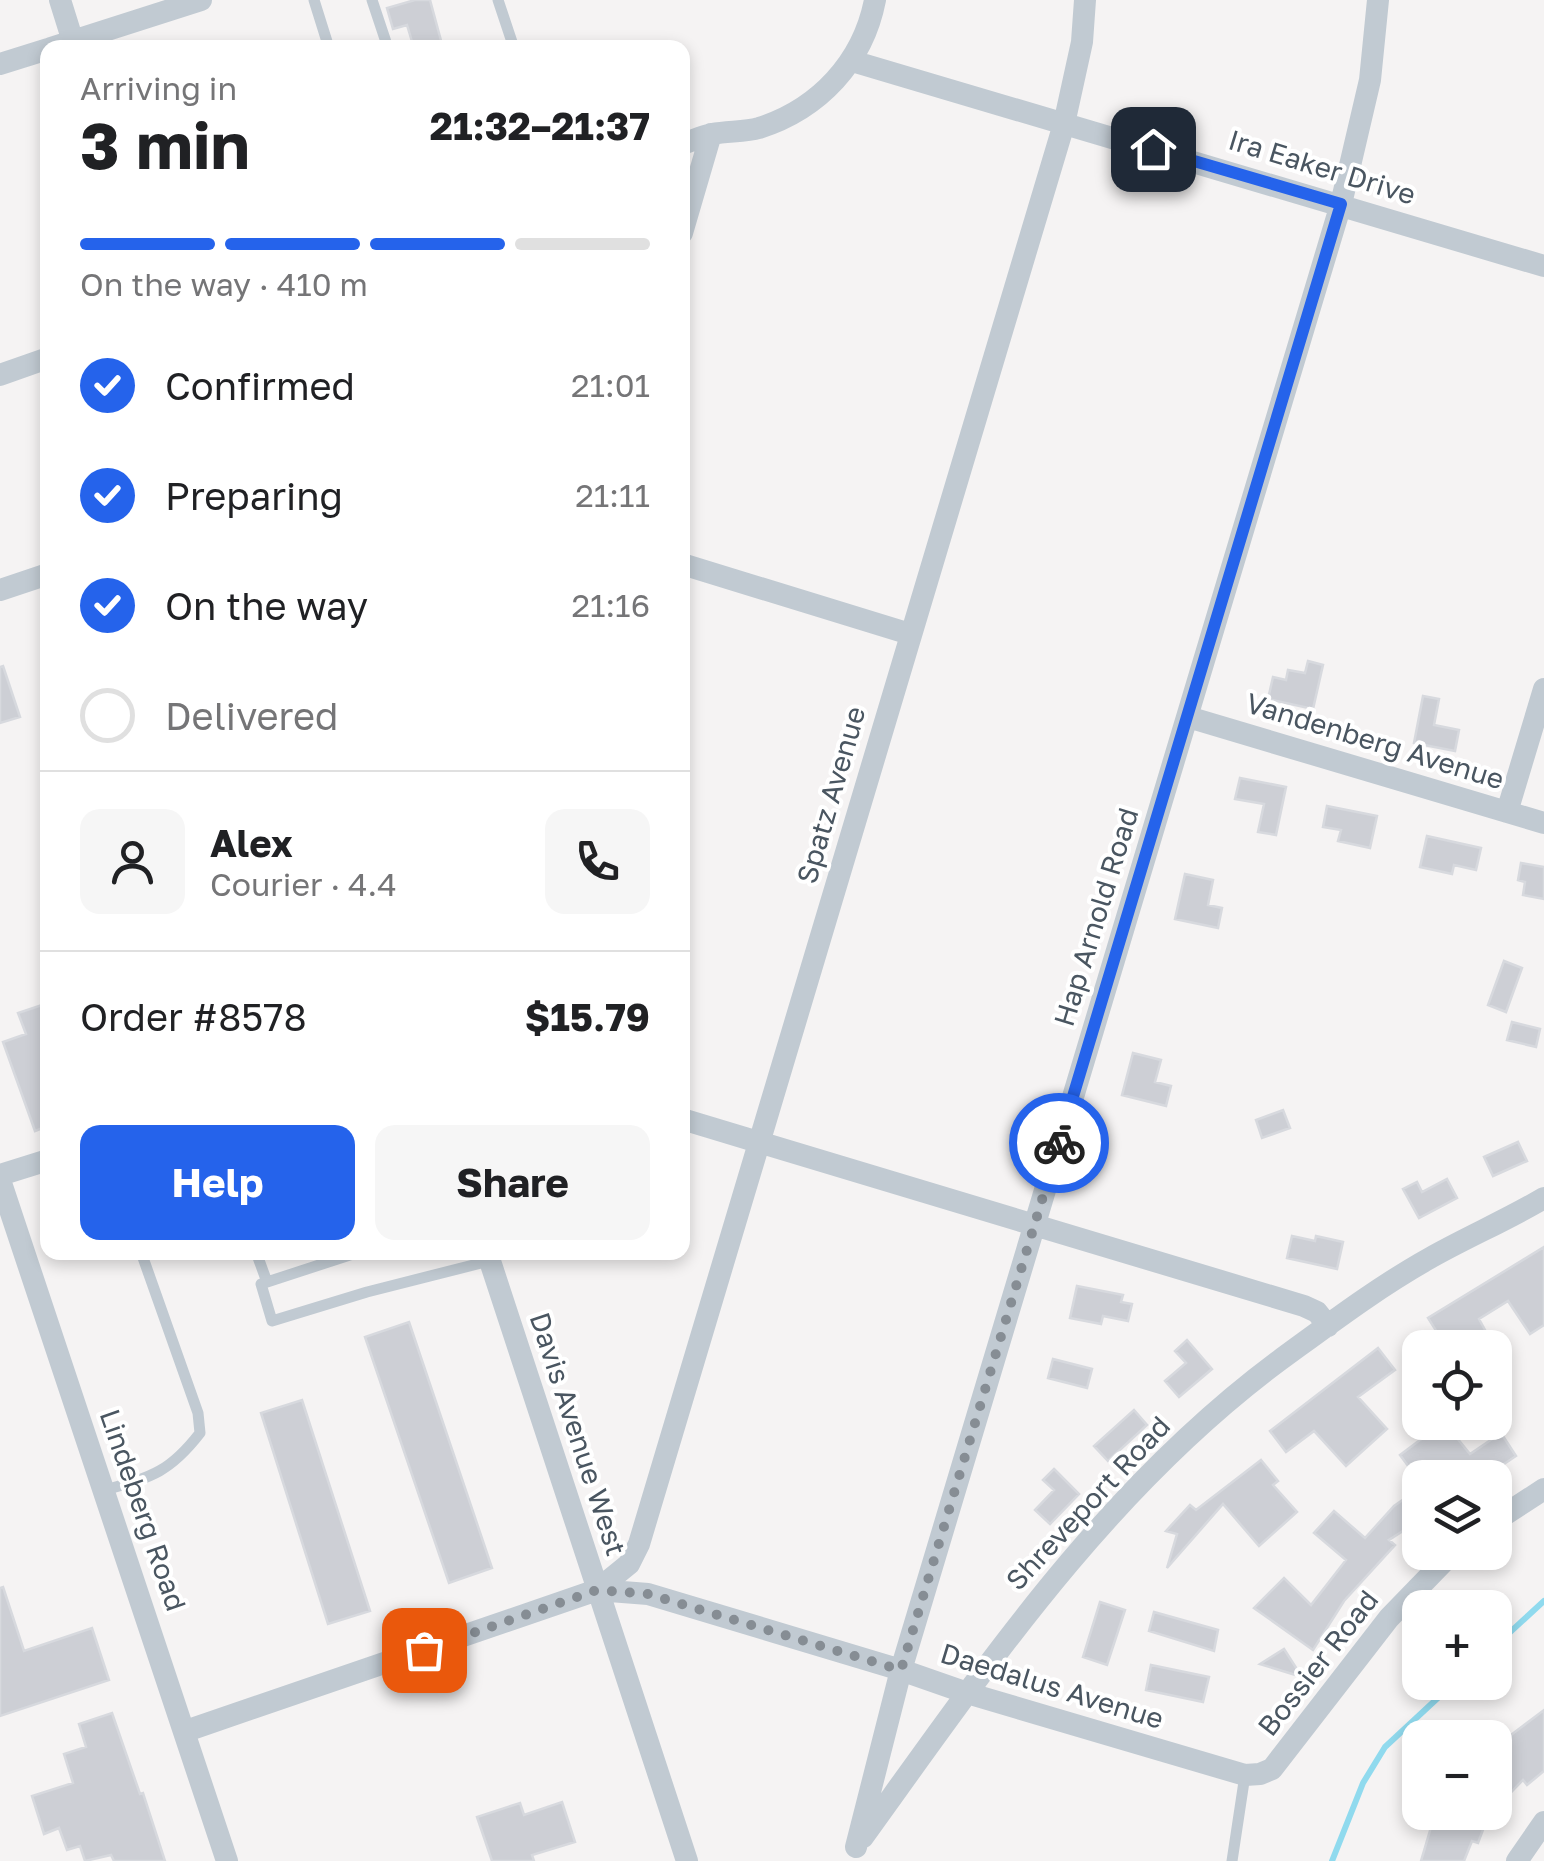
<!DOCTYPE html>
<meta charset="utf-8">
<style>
body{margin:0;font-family:"Golos Text",sans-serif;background:#f6f6f6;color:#202124;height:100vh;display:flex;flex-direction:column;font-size:38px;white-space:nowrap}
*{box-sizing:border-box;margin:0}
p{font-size:32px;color:#757577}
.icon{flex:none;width:55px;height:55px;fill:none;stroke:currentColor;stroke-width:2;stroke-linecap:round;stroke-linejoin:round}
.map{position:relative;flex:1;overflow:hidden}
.panel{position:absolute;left:40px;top:40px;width:650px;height:1220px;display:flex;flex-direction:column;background:#fff;border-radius:20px;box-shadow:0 5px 15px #0003}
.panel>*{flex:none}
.buttons{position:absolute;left:1402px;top:1330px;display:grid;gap:20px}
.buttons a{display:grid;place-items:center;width:110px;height:110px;border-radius:20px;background:#fff;box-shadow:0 5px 15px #0003;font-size:50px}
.pin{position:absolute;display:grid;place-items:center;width:85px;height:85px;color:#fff;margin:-42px;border-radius:20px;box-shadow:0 5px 15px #0006}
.courier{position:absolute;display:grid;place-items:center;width:100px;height:100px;margin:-50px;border:8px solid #2563eb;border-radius:50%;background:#fff;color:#222;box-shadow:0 2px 12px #0007}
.overview em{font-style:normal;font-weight:700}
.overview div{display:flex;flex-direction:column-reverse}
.overview{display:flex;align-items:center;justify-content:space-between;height:170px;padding:0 40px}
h1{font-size:65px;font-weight:700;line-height:75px}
.bar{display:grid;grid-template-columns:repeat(4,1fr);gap:15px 10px;align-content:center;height:120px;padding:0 40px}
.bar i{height:12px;border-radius:8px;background:#e0e0e0}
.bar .selected{background:#2563eb}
.bar p{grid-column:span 4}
.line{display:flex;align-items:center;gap:25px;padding:0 40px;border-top:2px solid #e0e0e0}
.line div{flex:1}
.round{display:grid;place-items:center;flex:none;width:105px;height:105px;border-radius:20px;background:#f6f6f6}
ol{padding:0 40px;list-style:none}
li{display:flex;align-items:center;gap:30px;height:110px}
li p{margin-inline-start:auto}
li .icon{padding:10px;border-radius:50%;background:#2563eb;color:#fff;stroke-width:4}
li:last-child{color:#757577}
li i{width:55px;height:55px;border:5px solid #e0e0e0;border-radius:50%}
.cta{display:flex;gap:20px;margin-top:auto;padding:20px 40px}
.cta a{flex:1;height:115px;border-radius:20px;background:#2563eb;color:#fff;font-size:40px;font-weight:700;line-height:115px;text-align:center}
.cta a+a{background:#f6f6f6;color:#202124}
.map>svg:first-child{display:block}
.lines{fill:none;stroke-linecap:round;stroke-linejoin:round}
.stream{stroke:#90daee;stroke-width:6}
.building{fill:#cdcfd5;stroke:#d7d9de;stroke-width:2.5}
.lane{stroke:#c1cad2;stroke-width:11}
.street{stroke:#c1cad2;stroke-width:22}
.done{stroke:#868d94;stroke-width:10;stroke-dasharray:0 18}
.route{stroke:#2563eb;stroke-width:12}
.labels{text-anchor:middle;stroke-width:8;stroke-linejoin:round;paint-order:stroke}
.street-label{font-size:28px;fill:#4a5661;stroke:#fff}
</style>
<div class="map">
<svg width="1544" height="1861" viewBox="0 0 1544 1861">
<rect width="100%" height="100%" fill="#f5f3f3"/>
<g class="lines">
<path class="stream" d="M1495,1646l49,-45
M1332,1861l31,-78 22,-36 70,-65"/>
</g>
<path class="building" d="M415,0h15l13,48h-29l-7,-23 -14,4 -6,-21z
M1308,661l15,4 -10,44 -45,-10 5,-22 13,3 2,-10 17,3z
M3,666l17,51 -20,6v-56z
M1423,696l16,3 -5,26 25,5 -4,21 -41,-8z
M1240,778l46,9 -10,48 -18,-3 6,-28 -29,-5z
M1327,806l50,10 -7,32 -32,-7 3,-11 -18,-3z
M1427,836l54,12 -5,22 -22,-5 -2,9 -32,-7z
M1521,863l23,4v32l-21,-4 2,-13 -7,-2z
M1185,874l28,6 -5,25 14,3 -4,20 -43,-9z
M1504,961l18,7 -16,44 -18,-7z
M48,1003v123l-13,5 -32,-89 23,-8 -8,-21z
M1512,1022l28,7 -4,18 -29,-7z
M1133,1053l28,7 -6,22 16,4 -5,20 -44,-11z
M1283,1110l7,18 -28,10 -6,-18z
M1518,1142l9,19 -34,15 -9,-19z
M1447,1179l10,19 -38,20 -16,-29 14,-7 5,10z
M1292,1236l23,5 1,-5 27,6 -6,27 -50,-11z
M1544,1247v78l-14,9 -22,-33 -29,18 16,29h-48l-19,-30z
M1077,1286l46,9 -2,7 11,2 -4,17 -25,-5 -2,8 -31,-6z
M409,1322l83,246 -43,15 -84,-246z
M1187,1340l25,29 -33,28 -14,-16 21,-18 -11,-12z
M1378,1348l17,22 -37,27 29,32 -41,37 -32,-35 -28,21 -16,-21z
M1053,1359l39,10 -5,19 -39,-10z
M302,1400l68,211 -42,13 -67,-211z
M1134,1410l13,15 -39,36 -14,-15z
M1444,1422l26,32 31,-21 15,23 -33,22h-66l-17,-23z
M1261,1460l17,21 -5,4 24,27 -38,34 -36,-42 -56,64 10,-34 -11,-3 24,-26 6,5z
M1054,1469l25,25 -29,30 -15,-14 19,-20 -11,-10z
M1420,1488v32l-31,20 6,5 -51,56 -31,49 -59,-42 30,-30 27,27 35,-45 -32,-27 20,-22 31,27 29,-32z
M3,1587l21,64 68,-23 17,52 -109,36v-128z
M1100,1602l25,8 -18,55 -24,-8z
M1154,1612l64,18 -4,21 -65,-20z
M1284,1649l18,28 -42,-13z
M1151,1665l58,12 -6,25 -57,-12z
M1544,1710v61l-17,14 -4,-5 -28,29v-62z
M112,1713l28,81 3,-1 22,68h-51l-3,-6 -26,6 -5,-15 -13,4 -8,-22 -15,6 -12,-38 41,-13 -9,-29 22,-7 -7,-23z
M562,1802l13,40 -43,13 2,6h-42l-15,-44 43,-14 4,12z
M1445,1812h54l-15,15 -6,16 -6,-2 -8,20h-43l11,-37 8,3z"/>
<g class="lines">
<path class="lane" d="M314,0l15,48
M372,0l16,48
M498,0l16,48
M256,1252l11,30
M359,1252l-98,32 11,37 95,-29 122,-31
M105,1490c46,-13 64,-17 95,-57l-2,-20 -57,-161
M1232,1861l13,-86"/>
<path class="street" d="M60,0l15,48
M51,48l150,-48
M852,61l692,205
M0,64l48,-15
M682,144c10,-3 20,-8 30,-10 16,-3 33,-2 47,-6 60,-19 104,-66 116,-128
M682,233l29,-99
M0,375l48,-17
M682,564l228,70
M0,590l48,-16
M1188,717l356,106
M1507,812l37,-123
M682,1119l622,187 13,6 11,14
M0,1175l48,-15
M0,1180l227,681
M487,1252l200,609
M1495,1521l49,-32
M597,1590l32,-26 10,-20 425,-1420 18,-82 3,-42
M186,1731l411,-141 51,4 253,76 66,23 278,82 15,-1 12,-5 117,-151 64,-66
M863,1837c124,-172 244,-349 417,-477 48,-35 98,-73 150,-102 37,-21 77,-38 114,-60
M856,1847l45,-177 440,-1466 29,-124 8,-80
M1517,1861l27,-39"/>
</g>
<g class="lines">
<path class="done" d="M424,1650l173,-60 51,4 253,76 158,-527"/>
<path class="route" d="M1059,1143l282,-939 -188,-55"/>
</g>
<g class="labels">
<g class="street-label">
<text transform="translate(1322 167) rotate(17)" y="10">Ira Eaker Drive</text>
<text transform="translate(1375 741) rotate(17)" y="10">Vandenberg Avenue</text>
<text transform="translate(831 795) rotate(-74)" y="10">Spatz Avenue</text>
<text transform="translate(1096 917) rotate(-73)" y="10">Hap Arnold Road</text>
<text transform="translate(578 1434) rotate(72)" y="10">Davis Avenue West</text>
<text transform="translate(1088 1503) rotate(-47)" y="10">Shreveport Road</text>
<text transform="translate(143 1510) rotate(71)" y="10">Lindeberg Road</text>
<text transform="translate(1318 1663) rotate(-52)" y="10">Bossier Road</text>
<text transform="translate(1052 1686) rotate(17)" y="10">Daedalus Avenue</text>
</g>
</g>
</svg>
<div class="buttons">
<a><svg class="icon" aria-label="locate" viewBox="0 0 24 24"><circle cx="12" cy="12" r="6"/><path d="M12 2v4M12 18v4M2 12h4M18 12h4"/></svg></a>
<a><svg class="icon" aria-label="layers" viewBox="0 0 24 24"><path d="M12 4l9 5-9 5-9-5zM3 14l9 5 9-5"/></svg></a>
<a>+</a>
<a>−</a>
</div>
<div class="pin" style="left:424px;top:1650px;background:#ea580c"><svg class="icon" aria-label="bag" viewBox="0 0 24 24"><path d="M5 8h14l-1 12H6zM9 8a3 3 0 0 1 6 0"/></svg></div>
<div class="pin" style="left:1153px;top:149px;background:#1f2937"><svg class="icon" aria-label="home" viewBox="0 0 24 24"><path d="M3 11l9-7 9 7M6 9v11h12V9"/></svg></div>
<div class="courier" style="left:1059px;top:1143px"><svg class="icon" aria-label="bike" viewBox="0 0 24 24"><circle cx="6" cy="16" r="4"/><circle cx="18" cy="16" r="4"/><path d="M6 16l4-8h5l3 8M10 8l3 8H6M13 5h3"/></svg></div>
<section class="panel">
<div class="overview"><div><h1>3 min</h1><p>Arriving in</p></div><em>21:32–21:37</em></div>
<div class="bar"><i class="selected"></i><i class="selected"></i><i class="selected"></i><i></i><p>On the way · 410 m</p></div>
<ol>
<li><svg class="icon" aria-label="check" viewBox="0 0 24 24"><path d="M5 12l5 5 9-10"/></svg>Confirmed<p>21:01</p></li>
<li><svg class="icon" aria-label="check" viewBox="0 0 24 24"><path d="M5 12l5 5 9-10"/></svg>Preparing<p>21:11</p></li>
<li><svg class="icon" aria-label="check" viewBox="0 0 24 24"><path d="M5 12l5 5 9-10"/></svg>On the way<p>21:16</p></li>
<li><i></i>Delivered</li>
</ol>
<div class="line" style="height:180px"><a class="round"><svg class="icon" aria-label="person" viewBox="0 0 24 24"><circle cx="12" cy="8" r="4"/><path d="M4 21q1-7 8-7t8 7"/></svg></a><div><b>Alex</b><p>Courier · 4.4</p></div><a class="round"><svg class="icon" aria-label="phone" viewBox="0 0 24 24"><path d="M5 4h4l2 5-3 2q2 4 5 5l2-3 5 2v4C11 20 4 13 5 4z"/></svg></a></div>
<div class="line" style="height:130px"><div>Order #8578</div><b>$15.79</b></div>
<div class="cta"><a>Help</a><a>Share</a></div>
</section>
</div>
